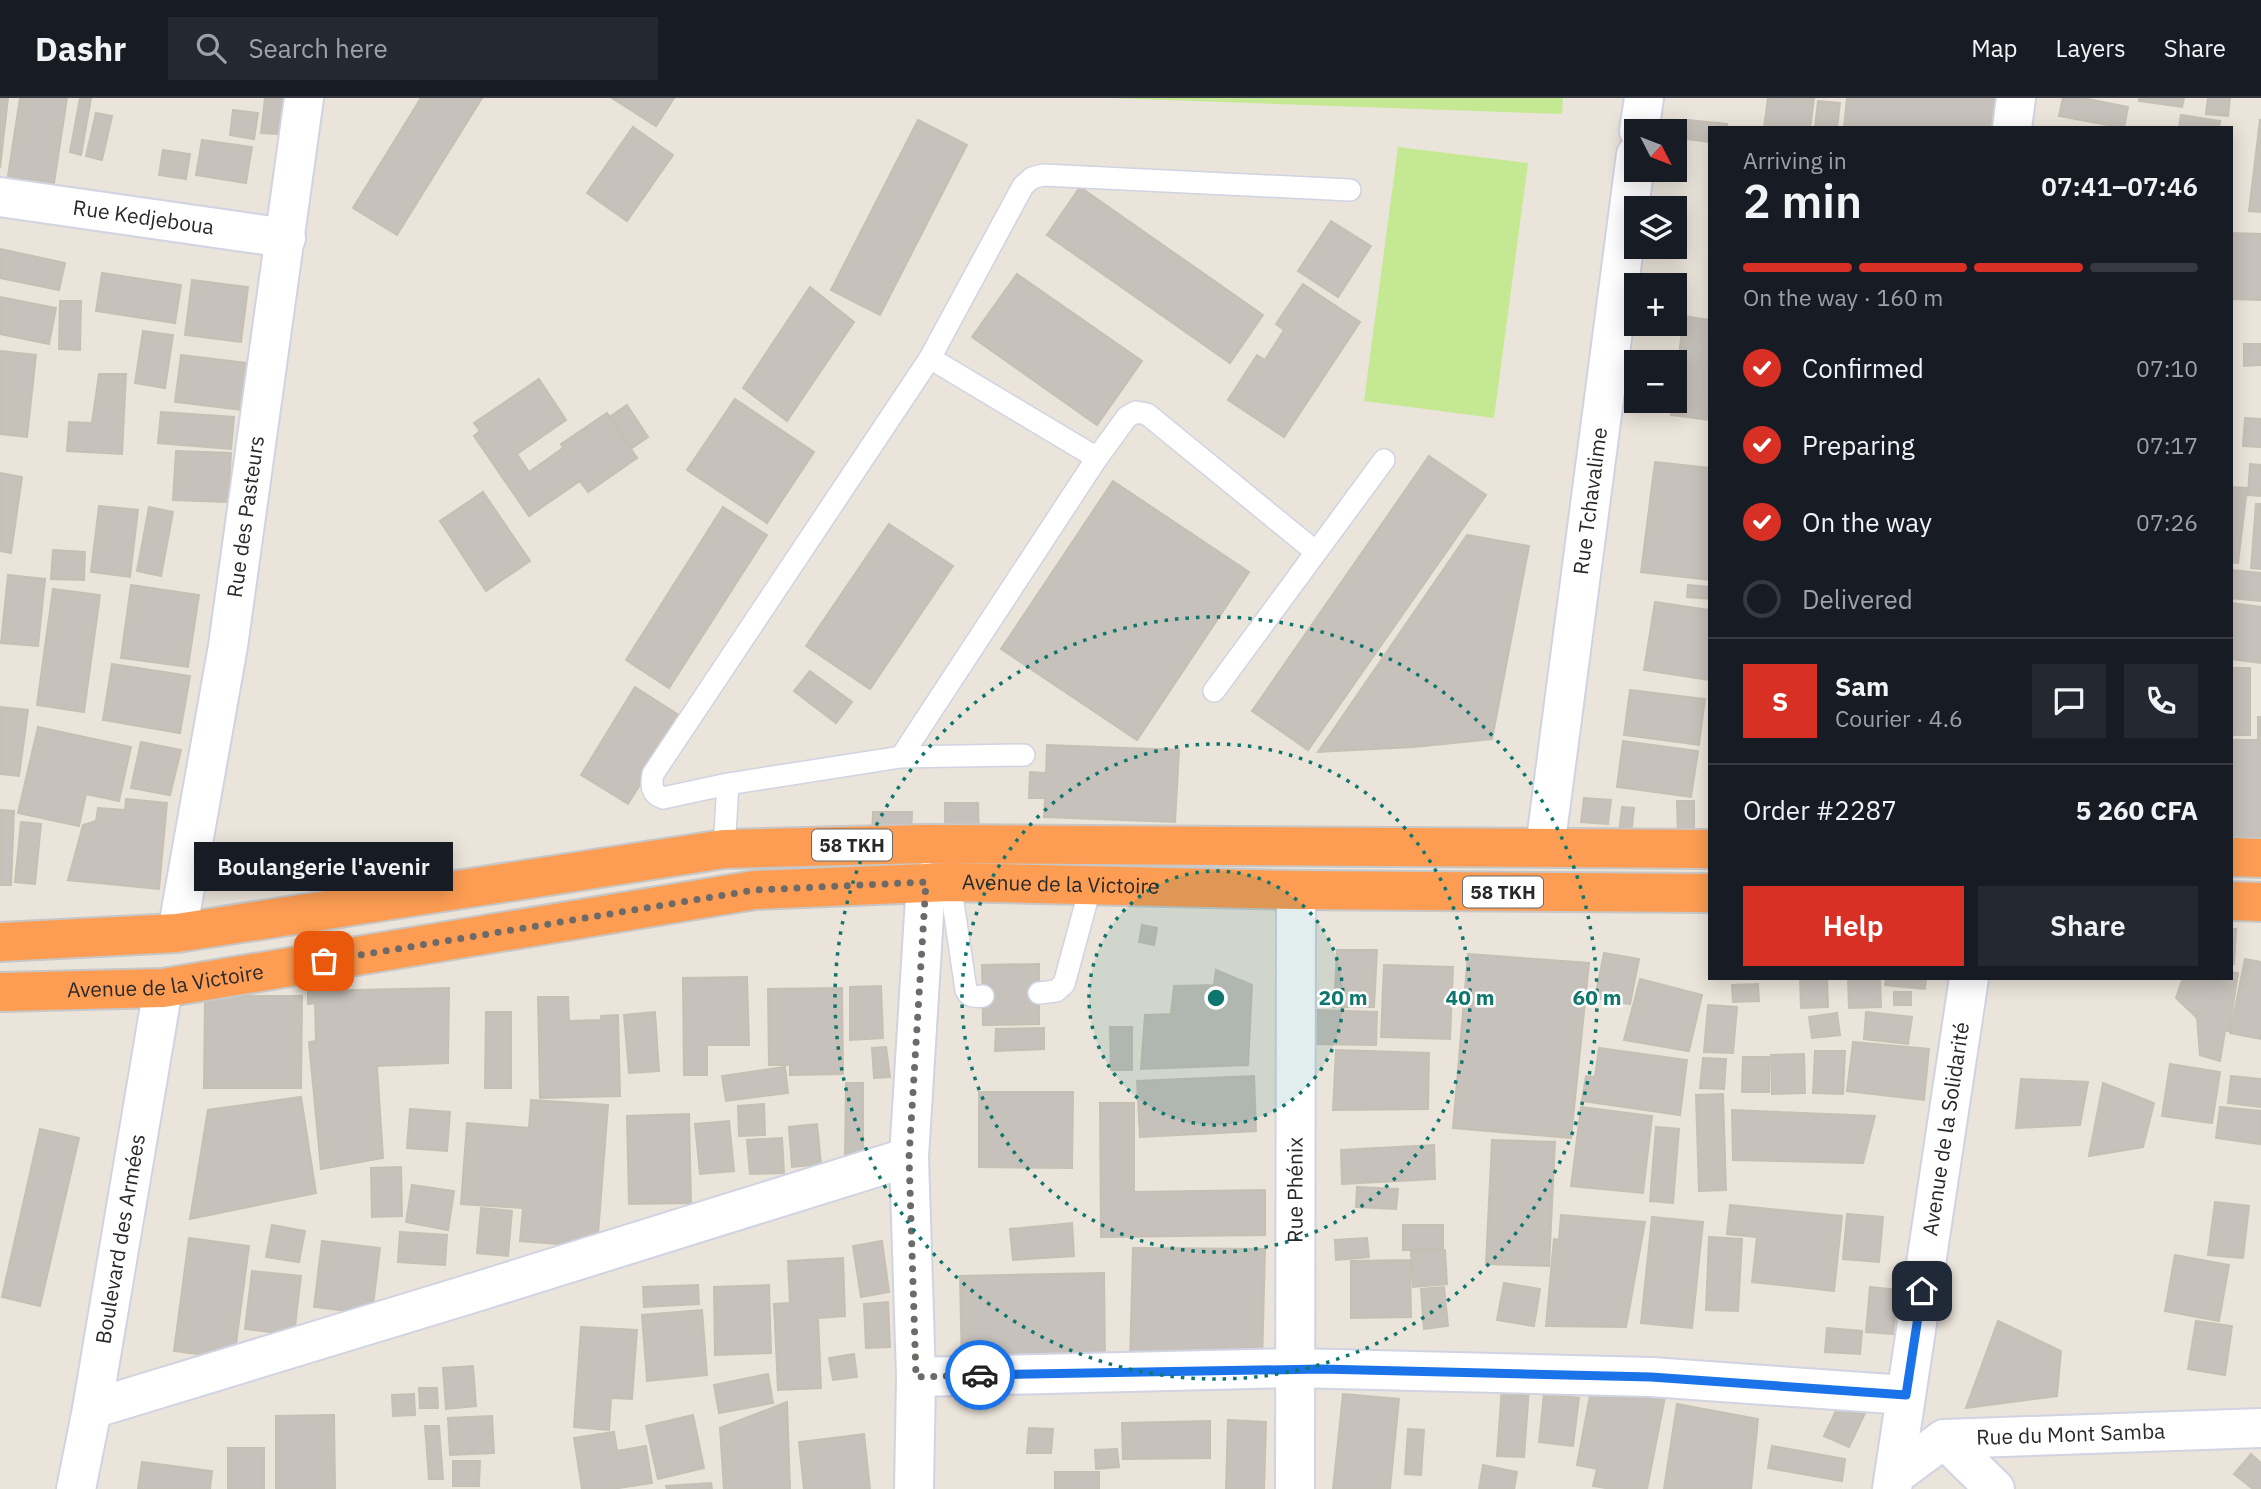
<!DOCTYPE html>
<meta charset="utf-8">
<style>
body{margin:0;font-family:"IBM Plex Sans",sans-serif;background:#242831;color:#f1f3f6;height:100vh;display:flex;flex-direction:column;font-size:26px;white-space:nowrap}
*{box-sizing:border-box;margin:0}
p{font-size:23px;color:#9ea1a6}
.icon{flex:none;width:38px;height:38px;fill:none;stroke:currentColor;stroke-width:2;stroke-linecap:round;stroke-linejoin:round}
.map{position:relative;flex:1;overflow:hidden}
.panel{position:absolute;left:1708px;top:28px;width:525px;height:854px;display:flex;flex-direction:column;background:#171b24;border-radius:0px;box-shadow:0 4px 18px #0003}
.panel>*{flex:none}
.needle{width:46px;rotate:132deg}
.controls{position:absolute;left:1624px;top:21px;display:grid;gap:14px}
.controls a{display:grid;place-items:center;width:63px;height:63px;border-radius:0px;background:#171b24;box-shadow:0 4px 18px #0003;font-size:35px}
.pin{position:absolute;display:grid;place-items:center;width:60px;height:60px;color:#fff;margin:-30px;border-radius:14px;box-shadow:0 4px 10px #0006}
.courier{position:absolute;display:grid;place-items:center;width:70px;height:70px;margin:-35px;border:5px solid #1a73e8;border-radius:50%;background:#fff;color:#222;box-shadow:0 2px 9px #0007}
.bubble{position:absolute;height:49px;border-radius:0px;background:#171b24;box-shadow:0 4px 18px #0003;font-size:23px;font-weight:600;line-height:49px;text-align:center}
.head em{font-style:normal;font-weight:600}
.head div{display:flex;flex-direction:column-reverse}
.head{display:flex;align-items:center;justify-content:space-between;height:119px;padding:0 35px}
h1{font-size:46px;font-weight:600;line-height:52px}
.bar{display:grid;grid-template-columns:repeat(4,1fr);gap:10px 7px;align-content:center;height:84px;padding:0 35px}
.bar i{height:9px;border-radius:5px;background:#363941}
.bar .active{background:#d93025}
.bar p{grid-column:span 4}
.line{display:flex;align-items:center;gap:18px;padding:0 35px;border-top:2px solid #363941}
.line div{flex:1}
.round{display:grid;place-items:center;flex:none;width:74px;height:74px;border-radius:0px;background:#242831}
ol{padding:0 35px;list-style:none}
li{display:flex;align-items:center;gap:21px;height:77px}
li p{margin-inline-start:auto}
li .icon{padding:7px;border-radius:50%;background:#d93025;color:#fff;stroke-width:4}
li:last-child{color:#9ea1a6}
li i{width:38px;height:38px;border:4px solid #363941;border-radius:50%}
.cta{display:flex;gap:14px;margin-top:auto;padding:14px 35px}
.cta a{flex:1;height:80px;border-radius:0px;background:#d93025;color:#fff;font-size:28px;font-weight:600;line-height:80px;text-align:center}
.cta a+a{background:#242831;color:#f1f3f6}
header{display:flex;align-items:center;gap:42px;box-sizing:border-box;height:98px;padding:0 35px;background:#171b24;border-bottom:2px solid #363941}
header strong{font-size:33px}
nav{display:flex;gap:38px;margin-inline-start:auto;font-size:24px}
.search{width:490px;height:63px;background:#242831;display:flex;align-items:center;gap:18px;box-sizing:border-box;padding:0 24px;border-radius:0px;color:#9ea1a6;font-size:26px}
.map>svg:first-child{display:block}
.pitch{fill:#c4e992}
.building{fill:#c6c1ba;stroke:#c6c0b4;stroke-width:2}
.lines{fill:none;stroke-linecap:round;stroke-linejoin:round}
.lane-casing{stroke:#d0d3e2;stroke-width:24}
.street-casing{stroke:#d0d3e2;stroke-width:42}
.secondary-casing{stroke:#d0d3e2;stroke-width:42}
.highway-casing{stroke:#c7c7c7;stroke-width:42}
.lane{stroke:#fff;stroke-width:21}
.street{stroke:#fff;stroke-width:38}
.secondary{stroke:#fff;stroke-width:38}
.highway{stroke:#fd9d53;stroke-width:38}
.done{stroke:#6d6a67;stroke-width:7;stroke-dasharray:0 12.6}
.route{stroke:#1a73e8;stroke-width:9}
.ring{fill:none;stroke:#0f766e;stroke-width:3.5;stroke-dasharray:3.5 7}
.labels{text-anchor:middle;stroke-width:5;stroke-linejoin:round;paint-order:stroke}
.shield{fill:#fff;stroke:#696969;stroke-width:2}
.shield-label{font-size:19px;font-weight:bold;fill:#292929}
.street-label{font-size:21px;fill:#292929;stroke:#fff}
.centre{fill:#0f766e;stroke:#fff;stroke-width:3.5}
.ring-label{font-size:21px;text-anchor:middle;font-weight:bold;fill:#0f766e;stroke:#fff;stroke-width:5;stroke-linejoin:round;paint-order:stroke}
</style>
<header>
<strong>Dashr</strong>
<div class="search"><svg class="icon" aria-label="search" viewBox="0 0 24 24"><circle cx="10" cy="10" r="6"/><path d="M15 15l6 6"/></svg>Search here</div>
<nav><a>Map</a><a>Layers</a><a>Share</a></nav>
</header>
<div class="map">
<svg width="2261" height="1391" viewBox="0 0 2261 1391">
<rect width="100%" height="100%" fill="#ebe4da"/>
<path class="pitch" d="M1109,0h454l-1,16z
M1398,49l130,16 -34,255 -130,-17z"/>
<path class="building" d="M0,0h8l-8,70z
M20,0h47l-13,85 -46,-7z
M80,0h11l-10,57 -11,-3z
M265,0l18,1 -3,35 -19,-1z
M421,0h61l-85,137 -44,-27z
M612,0h62l-18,28z
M1768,0l46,1 -4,29h-46z
M1847,0h162l-3,30h-162z
M2063,0h20l45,9 -4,21 -65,-12z
M2139,0h45l-2,9 -43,-6z
M2208,0h22l-2,18 -22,-2z
M1818,3l22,2 -3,25h-22z
M233,12l25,3 -4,26 -24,-4z
M96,15l16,3 -10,44 -16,-4z
M2181,17l39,6 -1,7h-40z
M918,22l49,25 -87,170 -49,-25z
M1688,22l39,4v4h-17v14l-24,-3z
M2260,22h1v92l-12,-1z
M633,29l40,28 -46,66 -40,-28z
M202,42l50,7 -6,36 -50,-8z
M163,52l27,4 -4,25 -27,-4z
M1080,89l183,128 -33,48 -183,-128z
M1331,123l40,25 -33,51 -40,-26z
M2231,135l30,1v66l-30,-1z
M0,151l65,14 -6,27 -59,-12z
M102,175l79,12 -6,38 -79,-12z
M1017,176l125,87 -45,64 -125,-88z
M192,182l56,7 -7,55 -56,-7z
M1303,186l57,38 -76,115 -56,-37 29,-45 8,5 19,-30 -8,-6z
M810,189l44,35 -67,99 -44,-33z
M0,199l56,11 -7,36 -49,-10z
M60,203h21l-1,49 -21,-1z
M1684,218l26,4v100l-39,-5 2,-14h2v-16z
M143,233l30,4 -8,53 -30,-5z
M2244,246h17v21l-17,1z
M0,253l36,4 -9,82 -27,-3z
M181,257l67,8 -6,47 -67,-8z
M99,276h27l-4,80 -55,-3 2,-29 23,1z
M539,281l27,41 -49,34 12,18 34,-24 -2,-4 46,-31 30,45 -49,34 -8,-11 -51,35 -55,-80 6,-5 -6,-8z
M735,301l79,53 -47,71 -80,-53z
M627,307l21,32 -16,11 -21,-32z
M161,314l73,5 -3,32 -73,-6z
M2245,320l16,1v28l-18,-1z
M176,353l55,2 -3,49 -55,-2z
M1429,358l57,39 -178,255 -56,-39z
M1655,364l55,6v112l-69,-8z
M2250,366l11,1v31l-13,-1z
M0,375l22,4 -11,76 -11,-2z
M1113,383l136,91 -112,168 -136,-91z
M2231,389l16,1 -9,75 -7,-1z
M483,394l47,69 -44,30 -46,-70z
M2256,406h5v65l-10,-1z
M99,408l39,4 -8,67 -39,-5z
M149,409l24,5 -12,64 -24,-5z
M723,409l44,28 -98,153 -43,-28z
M889,426l64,42 -83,123 -64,-43z
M1467,437l62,11 -37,193 -78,8 -96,5z
M53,452l32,2 -1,28 -33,-1z
M2231,472l30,3v28l-30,-3z
M8,477l37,4 -7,67 -37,-3z
M131,487l68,10 -11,72 -67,-9z
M1688,487l22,2v12l-23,-2z
M53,491l47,6 -16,117 -47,-7z
M1655,504l55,8v70l-66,-10z
M2231,505l30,4v56l-30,-4z
M112,566l78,12 -10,57 -77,-13z
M2231,570h19v67h-19z
M810,573l42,31 -16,21 -42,-32z
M635,589l47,30 -54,87 -47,-29z
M1630,592l75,9 -6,46 -75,-10z
M0,609l28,3 -9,66 -19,-2z
M2258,619h3v120h-30v-97h27z
M38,629l93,20 -12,54 -33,-7 -7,32 -61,-13z
M1623,643l75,10 -7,46 -74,-10z
M141,644l40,8 -11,45 -39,-7z
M1047,647l132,5 -4,72 -131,-5 1,-19h-16l1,-26 16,1z
M1584,700l27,2 -3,24 -27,-2z
M126,701l41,4 -8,86 -91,-9 15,-55 13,-4 2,-13 27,2z
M1677,703h17v35h-16z
M945,705h33l1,33 -34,2z
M1622,709l12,1 -3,28 -12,-2z
M0,712l14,1 -3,74h-11z
M873,714h39l-1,25 -39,-1z
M21,724l20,2 -6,60 -20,-2z
M1142,827l15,3 -3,17 -15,-3z
M2231,831h5l-2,35 -3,-1z
M1337,852h40l-3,57h-40z
M1604,855l35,6 -9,45 -35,-6z
M1468,856l121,9 -18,175 -118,-10z
M2245,861l16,3v77l-31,-6z
M1039,866v60l-56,1 -1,-60z
M1384,867l69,2 -3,72 -69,-2z
M1216,872l36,15 -4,80 -107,4 4,-54 26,-1 3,-28 40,-1z
M2231,874l7,1 -9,58h-4l-5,30 -20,-6 -3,-37 -21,-20 7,-20h48z
M747,879l2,68h-42v30h-23l-1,-97z
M1800,880h27l1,29 -27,1z
M1848,880h32l1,29 -32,1z
M1886,880h40l-1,11 -40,-4z
M1640,881l62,16 -13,56 -65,-11z
M1758,886l1,17 -26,1 -1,-17z
M881,888l2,52 -33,2v-53z
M449,890l-1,75 -71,3 6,92 -62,11 -12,-127 7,-1 -1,-38 -7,1v-13z
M842,890l1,86 -53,1v-10h-21l-1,-76z
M1894,894h17v13h-17z
M205,898h97l-1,92h-97z
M538,899h30l1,24 32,-1v-4l17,-1 2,81 -80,2z
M1708,907l29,2 -4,46 -29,-1z
M1317,912l60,2 -1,33 -60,-1z
M486,914h25v76h-26z
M655,914l4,59 -30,2 -5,-58z
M1866,914l46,5 -4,27 -44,-5z
M1837,915l3,22 -28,3 -3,-21z
M1110,929h22v43h-21z
M1044,930v21l-49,2 1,-22z
M1853,944l76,7 -5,51 -77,-9z
M886,949l4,30 -16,1 -2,-30z
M1599,950l88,12 -7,55 -98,-14 4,-25 9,1z
M1336,952l93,3 -1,56 -95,1z
M1815,953h30l-2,43 -30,-1z
M1804,956l1,39 -33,1 -1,-39z
M1743,959h26v35h-27z
M1703,960l23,1 -2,30 -24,-1z
M2170,966l50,8 -8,51 -50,-7z
M785,969l3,26 -62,8 -4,-25z
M1254,978l2,55 -116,6 -3,-56z
M2231,978l30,3v28l-33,-4z
M2021,981l67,3 -8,43 -64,3z
M846,985h17v76h-18z
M2103,985l51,20 -11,44 -54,9z
M979,994h94l-1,76 -93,-1z
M1723,996l3,96 -27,1 -3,-96z
M301,999l15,96 -126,26 18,-109z
M531,1002l77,5 -11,142 -77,-6 3,-33 -62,-4 6,-81 62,5z
M1100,1005h34v89l131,-2v45l-164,2z
M764,1006l1,31 -26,1 -1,-30z
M1581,1009l71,9 -9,77 -72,-7z
M2220,1009l41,4 -1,33 -44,-6z
M410,1011l40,3 -3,39 -40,-3z
M1732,1012l143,6 -12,47 -130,-3z
M689,1016l2,89 -62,1 -2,-88z
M729,1023l5,50 -34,3 -5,-50z
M817,1026l4,40 -29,3 -3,-40z
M1656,1029l23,2 -6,74 -23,-2z
M40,1031l39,9 -39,168 -38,-9z
M782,1040l2,35 -34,1 -3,-34z
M1492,1042l63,2 -6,124 -63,-2z
M1434,1047l1,34 -93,5 -1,-34z
M401,1069l1,49 -30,1 -1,-49z
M412,1087l42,6 -6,39 -42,-8z
M1357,1089l41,2 -2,20 -40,-2z
M2215,1104l34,4 -6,52 -35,-3z
M1730,1107l112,11 -8,75 -82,-9 5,-45 -30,-3z
M481,1110l31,3 -4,45 -31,-3z
M1847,1116l36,3 -4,45 -36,-3z
M1561,1117l84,7 -19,105 -80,-1 8,-87 5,1z
M1652,1119l51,5 -11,106 -51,-5z
M1072,1125l2,33 -61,4 -3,-31z
M272,1127l33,6 -6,31 -33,-5z
M1403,1127h40v24l-40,1z
M400,1134l47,3 -2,30 -47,-3z
M1709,1139l33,2 -4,72 -32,-1z
M189,1140l60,8 -15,113 -60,-8z
M1367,1140l2,19 -33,3 -1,-20z
M322,1143l58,7 -8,66 -58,-7z
M882,1143l7,51 -28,5 -8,-51z
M1133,1150l132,1 -3,116 -132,-2z
M1445,1152l2,34 -34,3 -2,-35z
M2175,1157l54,10 -10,56 -54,-10z
M843,1160l2,58 -27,2 3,70 -43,2 -4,-86 16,-1 -2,-42z
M1410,1162l1,57 -60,1v-57z
M252,1173l49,5 -7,59 -49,-6z
M1104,1175l1,92 -143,3 -2,-92z
M1504,1185l36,6 -6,37 -37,-6z
M698,1187l1,19 -55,3 -1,-20z
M769,1187l2,68 -56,2 -1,-68z
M1444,1189l4,39 -24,3 -3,-40z
M1870,1189l28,3 -5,44 -27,-2z
M888,1204l2,45 -24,1 -2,-44z
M702,1212l5,65 -60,6 -5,-66z
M1998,1223l63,30 -4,45 -91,12z
M2196,1223l36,5 -7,49 -37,-6z
M581,1229l56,3 -5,69 -21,-1 -2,32 -35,-3z
M1827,1230l35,3 -2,23 -35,-2z
M854,1256l3,23 -24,3 -4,-22z
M473,1268l3,40 -30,3 -3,-41z
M768,1276l5,29 -54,10 -5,-28z
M1593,1281l73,13 -19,97h-35l-19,-3 4,-17 -20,-4z
M1502,1289l27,1 -5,69 -27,-1z
M419,1290h18l1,20h-18z
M414,1296l1,21 -22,1 -1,-21z
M1343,1296l56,5 -9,90h-57z
M1544,1296l35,4 -6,48 -34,-4z
M1843,1298l25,11 -19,40 -25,-11z
M787,1304l3,87h-66l-4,-61z
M1677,1306l81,15 -7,70h-87z
M334,1317l1,74h-59v-73z
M693,1317l11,53 -46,11 -12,-53z
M492,1318l2,37 -44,2 -2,-37z
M1228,1322l38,2 -2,67h-38z
M1210,1323v37l-87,1 -1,-36z
M425,1328h14l4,53h-14z
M1029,1330l24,1 -2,24h-24z
M1408,1331l16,1 -3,45 -16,-1z
M614,1334l3,19 29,-5 6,37 -40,6h-30l-8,-51z
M864,1336l6,55h-66l-5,-47z
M1772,1348l73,13 -3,22 -74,-13z
M228,1350h36v41h-36z
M1117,1351l2,18 -23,2 -1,-19z
M2251,1356l10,9v26h-8l-19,-15z
M453,1363h27l-1,25h-26z
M142,1364l70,9 -2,18h-72z
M1483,1367l34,7 -3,17h-35z
M1055,1374h44v17h-44z
M711,1385l1,6h-45l-1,-3z"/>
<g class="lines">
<defs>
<path id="lane" d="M930,260l167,100
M1214,593l170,-231
M1024,657l-123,2 -173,27 -65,14c-12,-4 -12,-13 -10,-24l277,-416 93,-172 9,-8 11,-3 307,15
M901,659l196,-299 30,-41 9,-5 11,2 169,138
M724,751l4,-65
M950,784l16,108c3,7 10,7 17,6
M1039,895l17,-2 8,-7 27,-99"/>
<g id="street">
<path d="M2012,30l4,-30"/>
<path d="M1639,33l5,-33"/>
<path id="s1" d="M0,99l286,41"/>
<path id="s2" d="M1545,750l91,-693"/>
<path id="s3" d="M177,835l51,-287 76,-548"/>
<path d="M916,1279l379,-9 356,9 255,18"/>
<path d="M92,1311l384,-117 433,-135"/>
<path d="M1944,1341l51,50"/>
<path id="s4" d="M1894,1378l50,-37 317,-11"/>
<path d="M914,1391l2,-112 -7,-220 17,-275"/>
<path id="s5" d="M1295,1391l1,-599"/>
<path id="s6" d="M1892,1391l77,-511"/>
</g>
<g id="secondary">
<path id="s7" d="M76,1391l16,-80 71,-421"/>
</g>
<g id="highway">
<path d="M2231,759l30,1"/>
<path d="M2231,803l30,1"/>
<path d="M0,844l177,-9 547,-84 201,-5 785,5"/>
<path id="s8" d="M0,894l163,-4 592,-98 195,-8 346,8 414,3"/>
</g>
</defs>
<use href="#lane" class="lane-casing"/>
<use href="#street" class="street-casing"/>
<use href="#secondary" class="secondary-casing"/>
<use href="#highway" class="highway-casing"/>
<use href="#lane" class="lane"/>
<use href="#street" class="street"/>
<use href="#secondary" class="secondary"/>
<use href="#highway" class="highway"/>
</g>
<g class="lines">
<path class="done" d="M324,863l431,-71 171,-8 -17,275 7,220 64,-2"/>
<path class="route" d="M980,1277l341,-6 330,8 255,18 16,-104"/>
</g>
<circle cx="1216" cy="900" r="127" fill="#0f766e" fill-opacity=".12"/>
<g class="ring">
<circle cx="1216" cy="900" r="127"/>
<circle cx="1216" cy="900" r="254"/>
<circle cx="1216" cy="900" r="381"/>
</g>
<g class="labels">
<g class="shield">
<rect x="812" y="731.5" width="80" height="31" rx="5"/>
<rect x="1463" y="778.5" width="80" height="31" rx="5"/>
</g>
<g class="shield-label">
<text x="852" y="754">58 TKH</text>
<text x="1503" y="801">58 TKH</text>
</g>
<g class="street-label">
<text dy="7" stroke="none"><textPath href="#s1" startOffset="145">Rue Kedjeboua</textPath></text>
<text dy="7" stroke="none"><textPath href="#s2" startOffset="350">Rue Tchavalime</textPath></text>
<text dy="7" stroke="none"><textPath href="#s3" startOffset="422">Rue des Pasteurs</textPath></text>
<text dy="7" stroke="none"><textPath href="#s8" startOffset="1069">Avenue de la Victoire</textPath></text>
<text dy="7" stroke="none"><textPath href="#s8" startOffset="166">Avenue de la Victoire</textPath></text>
<text dy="7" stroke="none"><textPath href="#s6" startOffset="364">Avenue de la Solidarité</textPath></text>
<text dy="7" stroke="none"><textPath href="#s5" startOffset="299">Rue Phénix</textPath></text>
<text dy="7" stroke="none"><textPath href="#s7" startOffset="254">Boulevard des Armées</textPath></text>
<text dy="7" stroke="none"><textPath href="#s4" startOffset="189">Rue du Mont Samba</textPath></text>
</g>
</g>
<circle cx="1216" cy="900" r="10" class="centre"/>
<g class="ring-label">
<text x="1343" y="907">20 m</text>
<text x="1470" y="907">40 m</text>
<text x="1597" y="907">60 m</text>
</g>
</svg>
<div class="controls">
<a><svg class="needle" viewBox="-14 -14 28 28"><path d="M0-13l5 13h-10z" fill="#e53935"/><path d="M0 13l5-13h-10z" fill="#9ea1a6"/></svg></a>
<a><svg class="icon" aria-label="layers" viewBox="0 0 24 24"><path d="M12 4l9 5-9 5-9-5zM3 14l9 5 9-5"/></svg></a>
<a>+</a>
<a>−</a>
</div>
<div class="pin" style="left:324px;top:863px;background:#ea580c"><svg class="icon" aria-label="bag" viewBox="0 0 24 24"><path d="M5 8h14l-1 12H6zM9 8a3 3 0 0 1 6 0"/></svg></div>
<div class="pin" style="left:1922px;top:1193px;background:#1f2937"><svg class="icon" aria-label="home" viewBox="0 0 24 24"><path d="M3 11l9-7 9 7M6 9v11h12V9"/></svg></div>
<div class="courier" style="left:980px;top:1277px"><svg class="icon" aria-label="car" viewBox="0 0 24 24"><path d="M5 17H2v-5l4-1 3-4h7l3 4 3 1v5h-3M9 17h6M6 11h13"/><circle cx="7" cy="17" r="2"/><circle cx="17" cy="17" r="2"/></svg></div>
<div class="bubble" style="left:194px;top:744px;width:259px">Boulangerie l'avenir</div>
<section class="panel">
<div class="head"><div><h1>2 min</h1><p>Arriving in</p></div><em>07:41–07:46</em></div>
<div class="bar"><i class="active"></i><i class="active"></i><i class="active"></i><i></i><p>On the way · 160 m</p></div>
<ol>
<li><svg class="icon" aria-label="check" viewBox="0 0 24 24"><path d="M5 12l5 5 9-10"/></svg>Confirmed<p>07:10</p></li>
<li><svg class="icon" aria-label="check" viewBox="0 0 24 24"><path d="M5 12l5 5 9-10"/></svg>Preparing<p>07:17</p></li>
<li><svg class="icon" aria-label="check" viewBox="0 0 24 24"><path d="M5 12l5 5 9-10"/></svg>On the way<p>07:26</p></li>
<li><i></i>Delivered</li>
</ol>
<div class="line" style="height:126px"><b class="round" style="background:#d93025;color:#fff">S</b><div><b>Sam</b><p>Courier · 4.6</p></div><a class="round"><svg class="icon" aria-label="chat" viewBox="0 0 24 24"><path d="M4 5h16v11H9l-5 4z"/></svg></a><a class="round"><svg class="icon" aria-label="phone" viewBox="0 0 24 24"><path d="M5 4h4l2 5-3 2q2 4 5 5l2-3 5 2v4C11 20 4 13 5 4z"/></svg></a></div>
<div class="line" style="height:91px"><div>Order #2287</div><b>5 260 CFA</b></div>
<div class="cta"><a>Help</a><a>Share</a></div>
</section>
</div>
